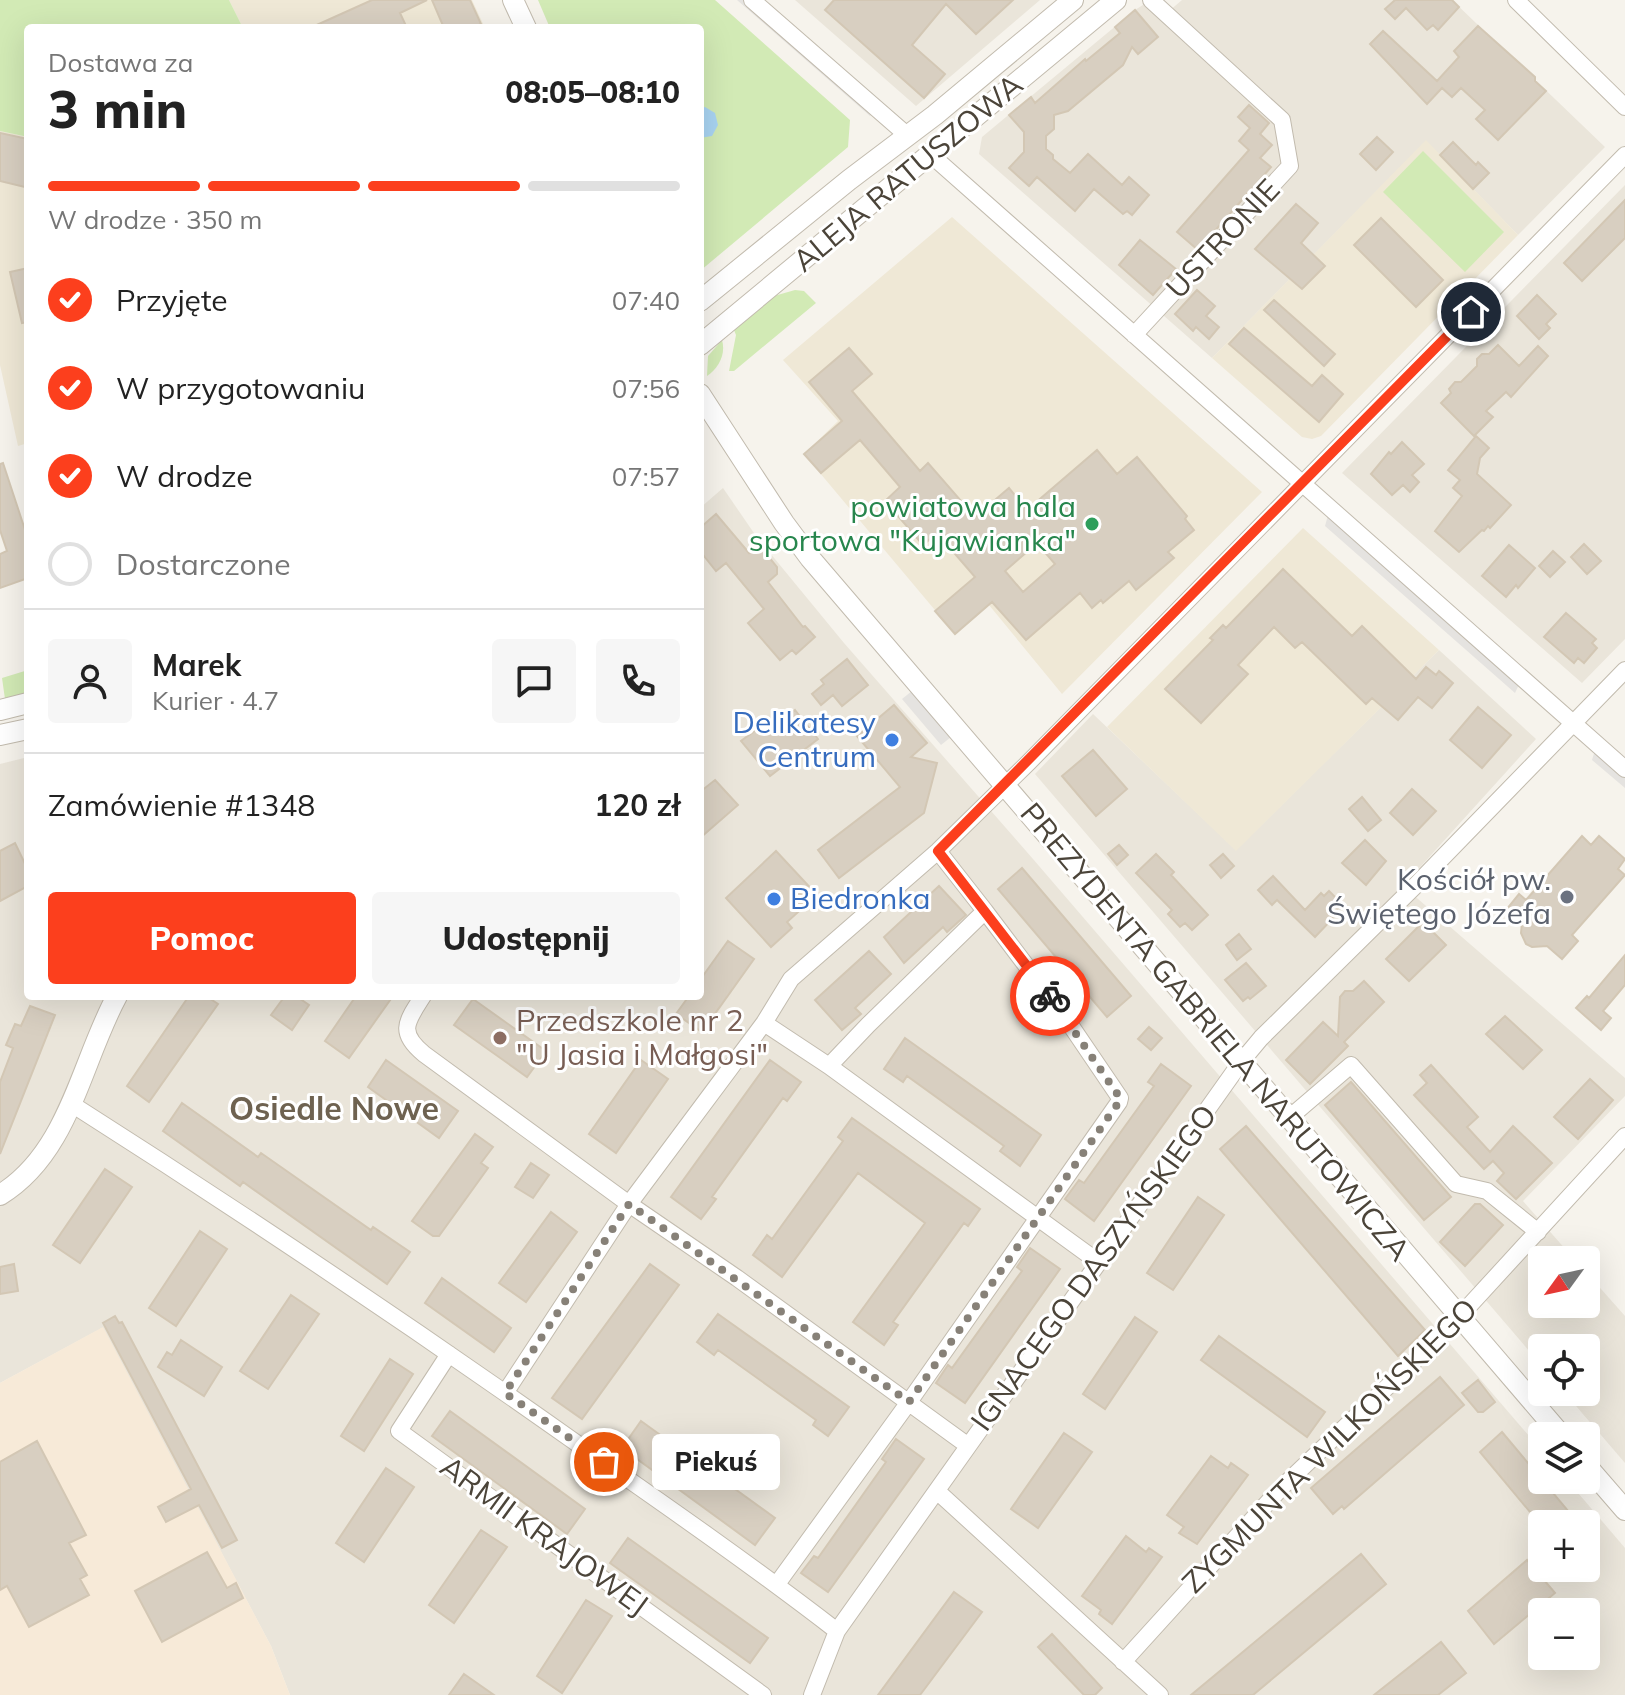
<!DOCTYPE html>
<html lang="pl">
<meta charset="utf-8">
<style>
body{margin:0;font-family:Mulish,sans-serif;background:#f6f6f6;color:#222;height:100vh;display:flex;flex-direction:column;font-size:30px;white-space:nowrap}
*{box-sizing:border-box;margin:0}
p{font-size:26px;color:#767676}
.icon{flex:none;width:44px;height:44px;fill:none;stroke:currentColor;stroke-width:2;stroke-linecap:round;stroke-linejoin:round}
.map{position:relative;flex:1;overflow:hidden}
.panel{position:absolute;left:24px;top:24px;width:680px;height:976px;display:flex;flex-direction:column;background:#fff;border-radius:8px;box-shadow:0 8px 32px #0002}
.panel>*{flex:none}
.needle{width:52px;rotate:237deg}
.tools{position:absolute;left:1528px;top:1246px;display:grid;gap:16px}
.tools a{display:grid;place-items:center;width:72px;height:72px;border-radius:8px;background:#fff;box-shadow:0 8px 32px #0002;font-size:40px}
.pin{position:absolute;display:grid;place-items:center;width:68px;height:68px;color:#fff;margin:-34px;border:4px solid #fff;border-radius:50%;box-shadow:0 2px 8px #0007}
.courier{position:absolute;display:grid;place-items:center;width:80px;height:80px;margin:-40px;border:6px solid #fc3f1d;border-radius:50%;background:#fff;color:#222;box-shadow:0 2px 10px #0007}
.bubble{position:absolute;height:56px;border-radius:8px;background:#fff;box-shadow:0 8px 32px #0002;font-size:26px;font-weight:800;line-height:56px;text-align:center}
.summary em{font-style:normal;font-weight:800}
.summary div{display:flex;flex-direction:column-reverse}
.summary{display:flex;align-items:center;justify-content:space-between;height:136px;padding:0 24px}
h1{font-size:52px;font-weight:800;line-height:60px}
.bar{display:grid;grid-template-columns:repeat(4,1fr);gap:12px 8px;align-content:center;height:96px;padding:0 24px}
.bar i{height:10px;border-radius:6px;background:#e0e0e0}
.bar .on{background:#fc3f1d}
.bar p{grid-column:span 4}
.line{display:flex;align-items:center;gap:20px;padding:0 24px;border-top:2px solid #e0e0e0}
.line div{flex:1}
.round{display:grid;place-items:center;flex:none;width:84px;height:84px;border-radius:8px;background:#f6f6f6}
ol{padding:0 24px;list-style:none}
li{display:flex;align-items:center;gap:24px;height:88px}
li p{margin-inline-start:auto}
li .icon{padding:8px;border-radius:50%;background:#fc3f1d;color:#fff;stroke-width:4}
li:last-child{color:#767676}
li i{width:44px;height:44px;border:4px solid #e0e0e0;border-radius:50%}
.primary-button{display:flex;gap:16px;margin-top:auto;padding:16px 24px}
.primary-button a{flex:1;height:92px;border-radius:8px;background:#fc3f1d;color:#fff;font-size:32px;font-weight:800;line-height:92px;text-align:center}
.primary-button a+a{background:#f6f6f6;color:#222}
.map>svg:first-child{display:block}
.residential{fill:#eae5da;fill-rule:evenodd}
.commercial{fill:#f7ead8}
.education{fill:#efe8d6}
.green{fill:#d2eab5}
.parking{fill:#e5e3e0}
.water{fill:#a9d4f2}
.building{fill:#d8cfc1;stroke:#d3c7b4;stroke-width:2;fill-rule:evenodd}
.lines{fill:none;stroke-linecap:round;stroke-linejoin:round}
.minor-casing{stroke:#c2bbae;stroke-width:18}
.tertiary-casing{stroke:#c2bbae;stroke-width:22}
.minor{stroke:#fff;stroke-width:16}
.tertiary{stroke:#fff;stroke-width:20}
.done{stroke:#878178;stroke-width:8;stroke-dasharray:0 14.4}
.route{stroke:#fc3f1d;stroke-width:10}
.leisure-dot{fill:#2e9e5b;stroke:#fff;stroke-width:3}
.shop-dot{fill:#3f7fe0;stroke:#fff;stroke-width:3}
.worship-dot{fill:#6b7280;stroke:#fff;stroke-width:3}
.education-dot{fill:#8d6e63;stroke:#fff;stroke-width:3}
.labels{text-anchor:middle;stroke-width:6;stroke-linejoin:round;paint-order:stroke}
.street-label{font-size:30px;fill:#4b4439;stroke:#fff}
.leisure-label{font-size:30px;fill:#27864d;stroke:#fff;text-anchor:end}
.shop-label{font-size:30px;fill:#366cbe;stroke:#fff;text-anchor:end}
.worship-label{font-size:30px;fill:#5b616d;stroke:#fff;text-anchor:end}
.education-label{font-size:30px;fill:#785e54;stroke:#fff;text-anchor:start}
.neighbourhood-label{font-size:32px;font-weight:bold;fill:#6e6250;stroke:#fff}
</style>
<div class="map">
<svg width="1625" height="1695" viewBox="0 0 1625 1695">
<rect width="100%" height="100%" fill="#f6f3ec"/>
<path class="residential" d="M795,0h245l-124,106z
M1182,0h270l153,147 -87,88 -92,-94 -214,217 -233,-204 3,-17 153,-127 11,-7 16,14z
M1625,185v454l-43,44 -240,-210z
M723,488l33,48 88,107 189,216 509,592v29h25l58,68v147h-1335l-19,-49 -169,-318 -102,55v-619l28,-7v239h672v-488zM1542,1524h44v44h-44zM1542,1612h44v44h-44z
M1439,650l97,89 -133,147 222,192v18l-102,105 52,59h-33v44h44v-32l39,44v147l-61,-71h22v-44h-44v18l-507,-592 58,-60 143,136z"/>
<path class="commercial" d="M103,1327l168,319 19,49h-290v-312z"/>
<path class="education" d="M229,0h243l13,28h-242z
M0,131l28,6v306l-10,3 -18,-81z
M1426,140l92,95 -197,201 -9,3 -10,-2 -90,-79z
M952,217l310,275 -200,202 -73,-89 -34,29 -151,-180 34,-33 -55,-61z
M1303,528l136,122 -203,201 -129,-124z"/>
<path class="green" d="M0,0h229l14,28h-215v109l-28,-6z
M538,0h177l135,120 -2,27 -148,124v-243h-150z
M1423,151l81,81 -39,40 -82,-80z
M795,290l9,1 12,12 -82,68h-5l7,-36 -2,-5 40,-34z
M722,340c4,14 -3,28 -15,36l1,-20z
M28,670v23l-23,6 -3,-21z"/>
<path class="parking" d="M737,0h15l124,108 -6,8z
M1330,508l192,170 -7,15 -190,-167z
M912,691l39,46 -10,8 -39,-46z
M1597,744l28,25v19l-33,-28z"/>
<path class="water" d="M705,107l10,6 3,12 -6,11 -12,2v-30z"/>
<path class="building" d="M372,0h55l-27,13 7,15h-97z
M432,0h38l11,24 -8,4h-29z
M834,0h179l-37,34 -30,-30 -34,41 33,29 -21,24 -99,-88z
M1395,0h57l7,7 -21,23 -5,-5 -6,5 -21,-22 -11,11 -10,-10z
M1135,10l23,27 -20,17 -6,-7 -9,18 -55,46 -14,4v14l-8,7v13l7,6v4l17,14 18,-19 34,31 7,-8 20,18 -17,20 -5,-4 -4,3 -29,-25 -19,22 -38,-34 -8,9 -20,-18 15,-16v-20l-15,-17 22,-18 4,6 50,-44 1,2 34,-28 -5,-6z
M1478,26l57,51v4l11,10 -48,49 -22,-21 9,-9 -24,-22 -9,9 -10,-9 -15,16 -57,-60 13,-13 54,50 22,-24 -5,-6z
M1249,105l20,18 -9,11 12,11 -12,13 11,9 -73,83 -21,-18 72,-82 -10,-9 11,-13 -12,-11z
M0,133l28,6v32l-3,16 -25,-6z
M1377,137l16,15 -17,18 -16,-16z
M1453,142l23,23 2,-3 11,11 -16,16 -33,-34z
M1625,200v38l-43,43 -18,-18z
M1296,204l22,19 -17,20 24,23 -23,23 -47,-40z
M1381,218l62,62 -27,27 -62,-62z
M1140,240l36,29 -23,26 -34,-30z
M28,268v54l-6,1 -12,-51z
M1197,290l18,16 -9,10 13,11 -10,12 -13,-12 -3,4 -18,-17z
M1537,295l19,19 -10,10 4,4 -11,11 -22,-23z
M1274,300l61,54 -11,12 -60,-56z
M1244,328l68,58 10,-11 21,19 -24,28 -90,-78z
M1498,345l21,21 19,-20 10,10 -37,41 -5,-5 -20,19 7,6 -19,19 -33,-33 10,-10 -2,-4 6,-7h6l16,-16v-7l5,-5h7z
M849,348l23,26 -20,17 68,80 8,-8 47,54 34,-29 18,22 70,-60 20,24 20,-17 50,59 -2,3 9,11 -26,22 6,6 -38,32 -7,-9 -26,22 -2,-3 -9,8 -12,-15 -54,47 -34,-38 -37,32 -20,-23 40,-34 -38,-44 -14,12 -38,-44 15,-14 -40,-47 -39,33 -17,-19 38,-33 -33,-39zM1037,543l18,21 -32,28 -18,-21z
M1476,436l13,12 -9,10 -3,16 34,31 -21,23 -2,-2 -4,5 -2,-1 -23,22 -24,-21 27,-35 -9,-8 7,-8 -12,-10z
M1402,442l22,22 -12,11 7,7 -9,10 -7,-7 -11,10 -21,-21 18,-22 2,2z
M3,463l25,76v39l-28,10v-34l7,-3 -7,-21v-66z
M716,514l33,39 10,-8 18,22v7l-9,8 35,45 2,-1 10,11 -19,17 -4,-4 -12,10 -32,-37 16,-14 -38,-46 -10,8 -16,-20v-23z
M1584,544l17,17 -14,13 -16,-17z
M1509,545l26,23 -17,20 -2,-3 -10,12 -24,-21z
M1553,551l12,11 -15,15 -11,-11z
M1283,569l69,67 10,-10 54,53 10,-12 10,8 3,-4 14,12 -21,25 -14,-11 -20,23 -26,-22 -6,6 -64,-62 -7,6 -21,-21 -36,38 10,9 -47,49 -36,-34 48,-49 -3,-2 13,-13 3,3z
M1566,613l30,26 -4,4 5,5 -13,15 -6,-5 -4,5 -30,-26z
M847,659l21,26 -26,21 -9,-11 -12,10 -9,-11 12,-10 -3,-4z
M894,705l33,38 -16,14 26,6 -13,50 -85,65 -21,-28 82,-63 -43,-51z
M1478,707l33,28 -29,33 -32,-28z
M795,710l23,29 -48,37 -29,-35 39,-29 6,6z
M1093,750l34,39 -31,27 -34,-40z
M715,780l23,25 -38,33v-46z
M1412,789l24,22 -23,24 -23,-22z
M1362,797l19,23 -13,11 -19,-22z
M1582,836l9,9 8,-9 26,23 -7,10 7,6 -53,60 6,6 -16,18 -15,-13 -15,1 -6,-3 -5,-11 1,-10 -16,-13 13,-16 7,6z
M1365,840l21,21 -20,24 -24,-22z
M15,843l13,27v16l-28,15v-50z
M1119,845l9,10 -11,10 -9,-11z
M776,851l41,44 -30,27 5,6 -21,19 -45,-49z
M1156,854l18,18 -3,3 37,40 -16,15 -7,-7 -5,4 -12,-13 4,-4 -36,-37z
M1223,854l11,12 -13,12 -11,-13z
M1022,868l109,128 -24,21 -109,-128z
M1273,876l32,34 16,-17 3,3 5,-5 13,13 -8,8 2,3 -21,22 -38,-37 -5,5 -14,-15z
M939,886l27,29 -19,17 -4,-5 -39,36 -20,-26z
M1423,922l23,23 -37,36 -23,-22z
M1239,934l12,15 -14,11 -11,-15z
M728,941l26,18 -52,73 -26,-18 13,-18h11v-16z
M869,951l22,23 -36,34 6,6 -19,16 -27,-30z
M1625,955v30l-22,26 8,7 -10,12 -25,-22 11,-12 2,2z
M1246,963l20,23 -16,13 -2,-2 -5,4 -18,-21z
M1364,981l20,21 -40,40 4,4 -38,38 -24,-24 37,-38 15,14 2,-39 5,-6h8z
M189,996h17l12,8 -69,98 -22,-16z
M285,996h11l13,9 -17,25 -21,-15z
M356,996h37l-44,62 -24,-17z
M473,999l73,52 -19,26 -73,-52z
M30,1006l25,9 -55,139v-72l13,-34 -7,-3 9,-21 6,2z
M1505,1016l37,34 -19,19 -37,-35z
M1149,1027l13,11 -11,12 -13,-11z
M905,1038l136,97 -21,31 -20,-15 4,-5 -97,-70 -4,6 -19,-13z
M386,1060l72,51 -19,27 -71,-51z
M641,1060l27,19 -52,74 -27,-19z
M770,1060l31,22 -14,19 -4,-3 -71,99 4,2 -15,20 -30,-22z
M1161,1064l30,22 -97,135 -29,-22 14,-19 5,3 70,-97 -6,-4z
M1431,1065l47,52 -11,10 23,25 23,-26 39,37 -36,36 -19,-18 7,-8 -11,-12 -9,8 -70,-74 13,-12 -7,-8z
M1590,1079l23,21 -35,39 -24,-22z
M1351,1082l100,115 -27,23 -99,-115z
M182,1103l76,54 3,-4 110,77 2,-3 37,25 -23,32 -144,-102 -3,4 -77,-55z
M852,1118l128,91 -12,17 -4,-3 -71,99 5,3 -14,20 -31,-23 72,-99 -67,-50 -76,104 -29,-22 14,-20 5,4 71,-98 -5,-4z
M1246,1126l179,204 -27,26 -178,-207z
M475,1134l18,13 -12,16 7,5 -49,68h-6l-21,-15z
M531,1163l18,12 -16,23 -18,-11z
M105,1169l27,18 -52,76 -27,-18z
M1198,1197l26,18 -51,75 -26,-17z
M1475,1204h5l23,21 -38,41 -25,-24z
M551,1212l26,20 -51,70 -27,-19z
M200,1231l27,18 -51,77 -27,-18z
M1030,1248l30,21 -95,134 -29,-20 12,-18 4,3 70,-97 -5,-4z
M14,1264l4,27 -18,3v-27z
M650,1264l29,21 -97,134 -30,-21z
M442,1278l69,50 -17,24 -69,-49z
M291,1295l28,19 -51,75 -28,-18z
M718,1314l131,93 -21,29 -15,-11 3,-5 -98,-70 -4,5 -17,-13z
M115,1316l4,7 3,-1 115,218 -15,8 -23,-43 -33,17 -8,-15 33,-18 -88,-166z
M1135,1317l22,15 -52,77 -22,-15z
M1219,1336l106,76 -18,25 -106,-77z
M181,1340l41,27 -18,29 -46,-29 9,-15 5,3z
M390,1359l23,15 -49,77 -23,-15z
M1440,1377l24,28 -120,104 -2,-3 -9,8 -22,-26z
M1478,1380l17,22 -12,10h-5l-16,-19z
M450,1411l135,98 -18,25 -135,-98z
M641,1421l134,97 -20,27 -133,-97z
M1502,1432l77,92h-39l-60,-72z
M1064,1433l28,19 -54,76 -27,-19z
M896,1439l28,20 -96,133 -27,-19 13,-17 4,2 68,-96 -4,-3z
M37,1441l49,94 -17,8 18,32 -7,4 9,16 -60,32 -22,-41 -7,4v-128z
M1211,1456l17,12 3,-5 17,12 -51,69 -18,-11 5,-6 -17,-12z
M386,1468l28,19 -50,75 -28,-19z
M481,1530l26,17 -53,76 -25,-18z
M1126,1536l20,16 3,-4 13,9 -50,67 -13,-10 2,-4 -19,-14z
M628,1538l140,100 -18,25 -140,-100z
M207,1552l20,36 9,-5 7,15 -81,44 -27,-51z
M1361,1554l25,30 -133,111h-62z
M1527,1560l28,33 -61,51 -26,-33z
M954,1592l28,20 -62,83h-42z
M586,1600l26,16 -50,77 -25,-17z
M1052,1634l50,54 -7,7h-11l-46,-48z
M1441,1642l25,31 -28,22h-64z
M464,1674l30,21h-45z"/>
<g class="lines">
<defs>
<path id="minor" d="M752,0l156,136
M1516,0l109,107
M930,154l695,615
M1134,335l156,-169 -8,-46 -131,-120
M423,996c-16,25 -26,36 1,58l205,150 108,74 230,167
M764,1023l65,43 268,195
M829,1066l39,-41 117,-114 -47,-60
M70,1103c173,110 344,225 512,344 86,60 172,120 255,184
M1289,1118l62,-53 105,119 31,7 51,41
M449,1354l-50,77 364,264
M505,1393l124,-189 135,-181 27,-44 147,-128 91,-89 596,-607
M938,1492l222,203
M777,1584l132,-182 210,-300 1,-4 -55,-81 -80,-106
M1123,1662l159,-175 165,-157 178,-194
M812,1695l25,-64 404,-569 20,-24 153,-151 211,-217"/>
<path id="tertiary" d="M513,0l13,28
M700,301l149,-121 86,-65 138,-115
M700,345l416,-345
M700,394l84,129 26,35 752,878
M0,710l28,-7
M0,735l28,-6
M0,1195c69,-42 81,-133 117,-199
M1586,1465l39,45"/>
</defs>
<use href="#minor" class="minor-casing"/>
<use href="#tertiary" class="tertiary-casing"/>
<use href="#minor" class="minor"/>
<use href="#tertiary" class="tertiary"/>
</g>
<g class="lines">
<path class="done" d="M604,1462l-99,-69 124,-189 280,198 210,-300 1,-4 -70,-102"/>
<path class="route" d="M1050,996l-112,-145 533,-539"/>
</g>
<circle class="leisure-dot" cx="1092" cy="524" r="8"/>
<g class="shop-dot">
<circle cx="892" cy="740" r="8"/>
<circle cx="774" cy="899" r="8"/>
</g>
<circle class="worship-dot" cx="1567" cy="897" r="8"/>
<circle class="education-dot" cx="500" cy="1038" r="8"/>
<g class="labels">
<g class="street-label">
<text transform="translate(908 173) rotate(-40)" y="10">ALEJA RATUSZOWA</text>
<text transform="translate(1223 239) rotate(-47)" y="10">USTRONIE</text>
<text transform="translate(1215 1032) rotate(50)" y="10">PREZYDENTA GABRIELA NARUTOWICZA</text>
<text transform="translate(1094 1268) rotate(-54)" y="10">IGNACEGO DASZYŃSKIEGO</text>
<text transform="translate(1330 1446) rotate(-45)" y="10">ZYGMUNTA WILKOŃSKIEGO</text>
<text transform="translate(544 1536) rotate(36)" y="10">ARMII KRAJOWEJ</text>
</g>
<g class="leisure-label">
<text x="1076" y="517">powiatowa hala<tspan x="1076" dy="34">sportowa "Kujawianka"</tspan></text>
</g>
<g class="shop-label">
<text x="876" y="733">Delikatesy<tspan x="876" dy="34">Centrum</tspan></text>
<text x="790" y="909" text-anchor="start">Biedronka</text>
</g>
<g class="worship-label">
<text x="1551" y="890">Kościół pw.<tspan x="1551" dy="34">Świętego Józefa</tspan></text>
</g>
<g class="education-label">
<text x="516" y="1031">Przedszkole nr 2<tspan x="516" dy="34">"U Jasia i Małgosi"</tspan></text>
</g>
<g class="neighbourhood-label">
<text x="334" y="1120">Osiedle Nowe</text>
</g>
</g>
</svg>
<div class="tools">
<a><svg class="needle" viewBox="-14 -14 28 28"><path d="M0-13l5 13h-10z" fill="#e53935"/><path d="M0 13l5-13h-10z" fill="#767676"/></svg></a>
<a><svg class="icon" aria-label="locate" viewBox="0 0 24 24"><circle cx="12" cy="12" r="6"/><path d="M12 2v4M12 18v4M2 12h4M18 12h4"/></svg></a>
<a><svg class="icon" aria-label="layers" viewBox="0 0 24 24"><path d="M12 4l9 5-9 5-9-5zM3 14l9 5 9-5"/></svg></a>
<a>+</a>
<a>−</a>
</div>
<div class="pin" style="left:604px;top:1462px;background:#ea580c"><svg class="icon" aria-label="bag" viewBox="0 0 24 24"><path d="M5 8h14l-1 12H6zM9 8a3 3 0 0 1 6 0"/></svg></div>
<div class="pin" style="left:1471px;top:312px;background:#1f2937"><svg class="icon" aria-label="home" viewBox="0 0 24 24"><path d="M3 11l9-7 9 7M6 9v11h12V9"/></svg></div>
<div class="courier" style="left:1050px;top:996px"><svg class="icon" aria-label="bike" viewBox="0 0 24 24"><circle cx="6" cy="16" r="4"/><circle cx="18" cy="16" r="4"/><path d="M6 16l4-8h5l3 8M10 8l3 8H6M13 5h3"/></svg></div>
<div class="bubble" style="left:652px;top:1434px;width:128px">Piekuś</div>
<section class="panel">
<div class="summary"><div><h1>3 min</h1><p>Dostawa za</p></div><em>08:05–08:10</em></div>
<div class="bar"><i class="on"></i><i class="on"></i><i class="on"></i><i></i><p>W drodze · 350 m</p></div>
<ol>
<li><svg class="icon" aria-label="check" viewBox="0 0 24 24"><path d="M5 12l5 5 9-10"/></svg>Przyjęte<p>07:40</p></li>
<li><svg class="icon" aria-label="check" viewBox="0 0 24 24"><path d="M5 12l5 5 9-10"/></svg>W przygotowaniu<p>07:56</p></li>
<li><svg class="icon" aria-label="check" viewBox="0 0 24 24"><path d="M5 12l5 5 9-10"/></svg>W drodze<p>07:57</p></li>
<li><i></i>Dostarczone</li>
</ol>
<div class="line" style="height:144px"><a class="round"><svg class="icon" aria-label="person" viewBox="0 0 24 24"><circle cx="12" cy="8" r="4"/><path d="M4 21q1-7 8-7t8 7"/></svg></a><div><b>Marek</b><p>Kurier · 4.7</p></div><a class="round"><svg class="icon" aria-label="chat" viewBox="0 0 24 24"><path d="M4 5h16v11H9l-5 4z"/></svg></a><a class="round"><svg class="icon" aria-label="phone" viewBox="0 0 24 24"><path d="M5 4h4l2 5-3 2q2 4 5 5l2-3 5 2v4C11 20 4 13 5 4z"/></svg></a></div>
<div class="line" style="height:104px"><div>Zamówienie #1348</div><b>120 zł</b></div>
<div class="primary-button"><a>Pomoc</a><a>Udostępnij</a></div>
</section>
</div>
